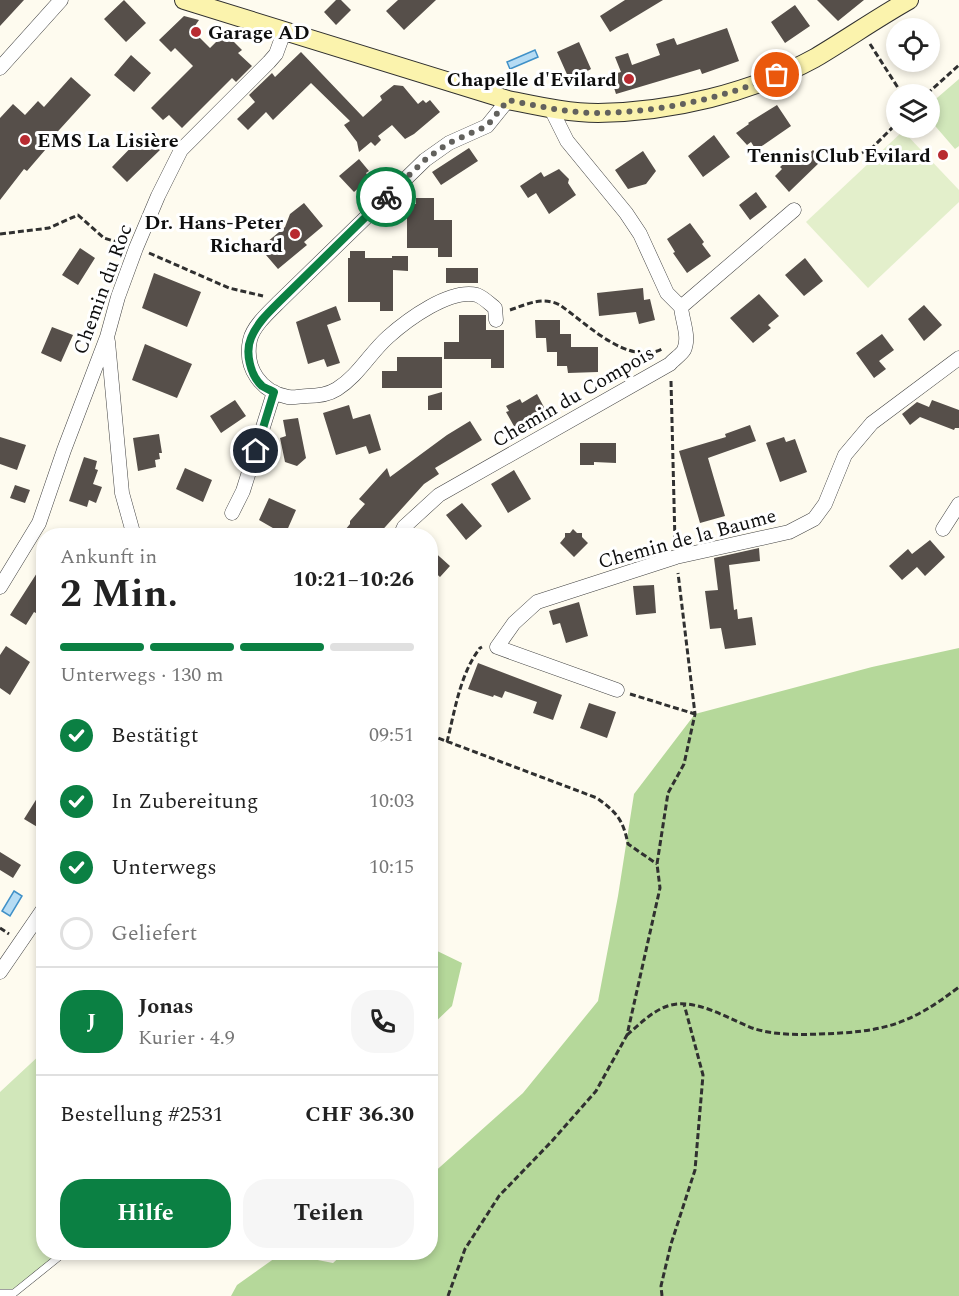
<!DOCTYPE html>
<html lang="de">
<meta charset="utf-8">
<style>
body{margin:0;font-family:Spectral,serif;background:#f6f6f6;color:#222;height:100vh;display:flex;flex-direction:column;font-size:22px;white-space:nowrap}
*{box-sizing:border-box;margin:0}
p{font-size:20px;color:#767676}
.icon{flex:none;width:33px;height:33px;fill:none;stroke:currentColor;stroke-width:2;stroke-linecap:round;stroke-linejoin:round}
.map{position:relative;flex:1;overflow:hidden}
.drawer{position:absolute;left:36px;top:528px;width:402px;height:732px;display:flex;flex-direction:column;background:#fff;border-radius:24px;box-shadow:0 3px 9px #0003}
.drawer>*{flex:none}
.tools{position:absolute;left:886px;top:18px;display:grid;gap:12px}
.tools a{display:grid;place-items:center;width:54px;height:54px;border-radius:50%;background:#fff;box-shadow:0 3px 9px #0003;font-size:30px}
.pin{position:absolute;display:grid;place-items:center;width:51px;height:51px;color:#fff;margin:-26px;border:3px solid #fff;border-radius:50%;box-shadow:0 2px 6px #0007}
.courier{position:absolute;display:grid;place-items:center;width:60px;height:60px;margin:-30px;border:4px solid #0b8043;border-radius:50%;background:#fff;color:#222;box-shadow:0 2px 8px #0007}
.summary em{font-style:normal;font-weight:700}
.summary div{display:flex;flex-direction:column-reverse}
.summary{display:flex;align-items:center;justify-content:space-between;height:102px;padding:0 24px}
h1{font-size:39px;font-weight:700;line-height:45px}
.bar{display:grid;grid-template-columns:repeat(4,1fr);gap:9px 6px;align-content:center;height:72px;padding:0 24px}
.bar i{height:8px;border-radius:4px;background:#e0e0e0}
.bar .selected{background:#0b8043}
.bar p{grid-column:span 4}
.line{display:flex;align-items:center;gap:15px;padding:0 24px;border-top:2px solid #e0e0e0}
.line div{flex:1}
.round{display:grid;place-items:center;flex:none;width:63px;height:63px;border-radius:24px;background:#f6f6f6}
ol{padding:0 24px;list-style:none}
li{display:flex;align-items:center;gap:18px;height:66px}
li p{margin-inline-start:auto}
li .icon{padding:6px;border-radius:50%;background:#0b8043;color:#fff;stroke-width:4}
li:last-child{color:#767676}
li i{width:33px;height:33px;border:3px solid #e0e0e0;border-radius:50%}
.cta{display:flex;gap:12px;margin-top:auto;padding:12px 24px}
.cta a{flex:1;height:69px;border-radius:24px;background:#0b8043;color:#fff;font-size:24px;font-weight:700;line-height:69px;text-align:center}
.cta a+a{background:#f6f6f6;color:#222}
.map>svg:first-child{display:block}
.green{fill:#d1e7ba}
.forest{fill:#b5d89a}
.pitch{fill:#e3efcb}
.water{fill:#b6dcf4;stroke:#4091c8;stroke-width:1.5}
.building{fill:#564f4a}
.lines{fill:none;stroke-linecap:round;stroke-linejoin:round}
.lane-casing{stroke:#414141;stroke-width:8}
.street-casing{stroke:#414141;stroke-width:15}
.secondary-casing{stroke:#303030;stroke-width:20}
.path{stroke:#303030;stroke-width:3;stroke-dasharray:6 3;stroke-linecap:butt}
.lane{stroke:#fff;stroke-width:7}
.street{stroke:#fff;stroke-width:14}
.secondary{stroke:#fbf3ad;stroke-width:18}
.done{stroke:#62615d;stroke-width:6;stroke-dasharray:0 10.8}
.route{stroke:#0b8043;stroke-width:8}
.poi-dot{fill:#b82b31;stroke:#fff;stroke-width:2}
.labels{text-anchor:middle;stroke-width:6;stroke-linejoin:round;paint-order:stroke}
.poi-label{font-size:20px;font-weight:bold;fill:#0e0e0e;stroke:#fff;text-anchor:end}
.street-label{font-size:20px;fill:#0e0e0e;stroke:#fff}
</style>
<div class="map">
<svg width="959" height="1296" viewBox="0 0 959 1296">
<rect width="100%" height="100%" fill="#fefbef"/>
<path class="green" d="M959,79v67l-4,3 -25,-29v-16z
M43,1052l1,200 21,1 -51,40h-14v-201z"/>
<path class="forest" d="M959,648v648h-728l6,-11 45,-32 51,10 11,-10 86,-1 1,-77 92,-82 75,-92 20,-105 16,-102 61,-80 177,-47z
M431,948l31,15 -10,43 -21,20z"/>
<path class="pitch" d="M903,131l56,59v12l-91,86 -62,-66z"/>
<path class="water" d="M535,50l3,7 -28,12 -3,-7z
M14,891l8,5 -12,20 -8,-5z"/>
<path class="building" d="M0,0h24l-24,26z
M124,0l22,23 -20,19 -22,-23z
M336,0h5l10,10 -15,15 -12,-13z
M398,0h38l-32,30 -18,-19z
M625,0h38l-53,32 -10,-16z
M817,0h47l-26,21z
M795,5l15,21 -25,17 -14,-21z
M184,16l15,4 -7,10 18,18 15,-15 17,17 -4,3 14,13 -16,16 -4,-4 -50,50 -13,-13 -6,5 -12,-12 42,-42 -18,-18 -4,4 -12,-12z
M727,28l12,33 -37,13 -2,-5 -84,25 -6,-19 11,-3 -6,-15 13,-4 4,12 28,-10 -4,-11 18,-6 3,7z
M579,42l12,27 -21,12 -13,-29z
M301,52l62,65 19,-17 -2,-4 14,-11 9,1 15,18 5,-4 3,3 4,-3 10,12 -26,22 -9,5 -13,-14 -14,11 3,4 -6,6 -4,-4 -12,10 -2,-10 -13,-17 6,-4 -39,-38 -38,37 -7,-8 -18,18 -11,-11 18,-17 -6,-7 23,-22 3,4z
M131,55l20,18 -17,19 -20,-17z
M71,77l20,18 -41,45 2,2 -25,29 -3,-2 -24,31v-82l13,-14 12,11 13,-14 6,6z
M777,105l14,21 -35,24 -5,-8 -4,3 -11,-12 13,-9 -1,-1z
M145,133l16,16 -34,33 -15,-15z
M714,135l16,22 -27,20 -15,-21z
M469,148l9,13 -37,24 -9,-13z
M813,150l9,10 -33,32 -14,-16 7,-7 -2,-2 13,-12 7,7z
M643,151l13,20 -10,13 -18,5 -13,-19z
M359,159l10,12 -3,2 4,5 -16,14 -15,-16z
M559,169l10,10 -1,4 8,12 -27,19 -13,-21 -8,5 -8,-12 21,-14 3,5z
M756,192l11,15 -17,13 -11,-15z
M416,198h18v22h18v37h-14v-9h-31v-44h9z
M304,203l19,23 -19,16 3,3 -29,24 -18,-21 25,-21 5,-13z
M690,223l14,19 -2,2 9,12 -24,17 -14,-20 2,-1 -8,-13z
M80,248l15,10 -17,27 -16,-10z
M350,251h15v7h27v-2h16v15l-15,-1v41h-13v-9h-32v-44h2z
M805,258l18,23 -19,15 -19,-21z
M446,268h32v15h-32z
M154,273l47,19 -14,35 -45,-19z
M643,288l1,12 6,-1 5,21 -16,4 -3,-12 -37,4 -2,-23z
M759,294l20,22 -11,9 3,3 -18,15 -23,-25z
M924,305l18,20 -18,16 -16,-22z
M336,306l5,14 -14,5 13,38 -13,4 -3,-8 -16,5 -12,-42z
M459,315h27v15h18v38h-13v-9h-47v-17h15z
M535,320h25v14h11v13h27v25l-30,1 -1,-7h-10v-14h-10l-1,-14h-10z
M52,327l21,8 -12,27 -20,-9z
M882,334l12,16 -15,11 7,8 -12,9 -18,-25z
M145,344l47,20 -15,34 -45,-18z
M397,357h45v31h-60v-17h15z
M442,392v18h-14v-14z
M537,394l9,17 -31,17 -9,-16 3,-1 -3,-5 14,-7 2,4z
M235,400l11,16 -25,17 -11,-17z
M932,400l27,10v18h-4l-1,2 -34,-13 -10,8 -8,-11 15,-12 12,5z
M349,405l4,14 17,-5 11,36 -12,4 -3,-8 -30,9 -13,-42z
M298,418l8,40 -9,8 -12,-4 -5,-24 6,-2 -3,-16z
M470,421l12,19 -47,28 4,6 -15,10 -47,52h-37l10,-12v-3l15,-17 -6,-5 28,-31 3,9 57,-42z
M750,425l6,16 -48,17 17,58 -25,7 -21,-72 47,-14 -1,-3z
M159,434l3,19h-3l1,6 -5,1 1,7 -18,4 -5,-33z
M0,437l26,8 -9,25 -17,-6z
M784,437l2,5 9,-3 12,33 -27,10 -14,-39z
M580,443h36v20l-22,-1v3h-14z
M84,457l13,4 -2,8 3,1 -5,14 9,3 -6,16 -7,-3 -2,7 -18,-6z
M185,468l27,12 -9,22 -27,-13z
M514,470l17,29 -23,14 -17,-29z
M15,485l15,5 -5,13 -15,-5z
M269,498l27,12 -11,25 -26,-15z
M462,503l20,23 -16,14 -20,-25z
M573,529l4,4h5v4l6,6 -14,14 -14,-14 5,-6v-4h5z
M930,540l15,17 -20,19 -8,-9 -15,13 -13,-14 19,-17 4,5z
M430,548l20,18 -10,11 -10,-9z
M759,548l1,13 -31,4 5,45 3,-1 1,10 14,-2 4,28 -31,4 -4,-21 -11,1 -5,-38 13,-1 -4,-32z
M44,562v55l-10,-5 -8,13 -16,-10z
M654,585l2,28 -20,2 -3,-29z
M579,602l9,34 -22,7 -6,-20 -7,2 -4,-14z
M6,646l24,16 -20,33 -10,-7v-33z
M478,663l84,32 -9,25 -20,-7 4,-11 -32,-11 -3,7 -8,-3 -1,2 -25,-8z
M589,703l27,9 -9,26 -27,-10z
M44,787v44l-20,-12z
M0,852l21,13 -8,13 -13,-8z"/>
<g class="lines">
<defs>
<path id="lane" d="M0,1293h14l51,-41"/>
<path id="street" d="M0,68l61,-68
M681,307l113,-97
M496,320l-1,-12c-5,-4 -12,-11 -18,-13 -27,-7 -70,25 -89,42 -18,16 -30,39 -51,52 -8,5 -21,7 -30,7 -6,0 -13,2 -19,1 -27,-5 -44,-29 -38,-57 3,-14 20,-29 30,-39l145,-141 24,-17 38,-17 21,-26
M108,342l14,151 12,43
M232,513l11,-22 31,-99
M943,529l16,-25
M400,536l4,-9 35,-32 231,-131c4,-5 11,-9 14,-14 6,-13 -2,-30 -3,-43l-14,-14 -27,-59 -14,-21 -59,-72 -16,-32
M0,587l39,-64 25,-73 43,-113 11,-40 18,-49 22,-52 23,-46 88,-88 7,-8 8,-22
M617,690l-120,-43 17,-24 23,-21 139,-45 113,-25 25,-13 11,-15 20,-49 27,-32 87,-65
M0,972l44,-64"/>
<path id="secondary" d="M184,0l324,100c30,6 60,13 90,13 73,-1 153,-20 217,-55 32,-19 62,-40 94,-58"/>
</defs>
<use href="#lane" class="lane-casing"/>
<use href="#street" class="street-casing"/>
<use href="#secondary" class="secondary-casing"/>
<path class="path" d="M870,44l32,50
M927,94l32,-29
M854,157l18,-9 25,-25
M0,234l49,-6 29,-13 26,23 19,6
M149,253l80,35 34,8
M510,310c18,-6 32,-14 50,-5 27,19 68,61 102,44
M671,381l4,161
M630,694l65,20
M430,735l167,63c19,14 26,21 31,46l29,20
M447,742c8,-32 13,-68 33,-94l2,-1
M0,928l9,6
M627,1035c15,-13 30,-29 50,-31 27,-2 53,16 78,25 21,6 43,6 64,5 63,-2 89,-8 140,-47
M448,1296l17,-47 34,-53 53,-55 44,-50 31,-56 33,-147 -3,-24 11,-71 16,-29 11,-50 -17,-141
M662,1296l-1,-10 10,-42 24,-74 8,-95 -19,-71"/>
<use href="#lane" class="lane"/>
<use href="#street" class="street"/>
<use href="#secondary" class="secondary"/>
</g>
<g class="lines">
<path class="done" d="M386,197l39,-37 12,-9 12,-8 38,-17 21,-26c30,6 60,13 90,13 61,-1 124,-14 179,-38"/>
<path class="route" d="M256,451l18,-59c-4,-2 -9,-4 -12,-6 -12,-11 -17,-34 -11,-48 6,-15 18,-26 29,-37l106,-104"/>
</g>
<g class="poi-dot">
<circle cx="196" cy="32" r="6"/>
<circle cx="629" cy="79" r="6"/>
<circle cx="25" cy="140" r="6"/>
<circle cx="943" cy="155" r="6"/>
<circle cx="295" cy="234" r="6"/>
</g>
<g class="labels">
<g class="poi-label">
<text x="208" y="39" text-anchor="start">Garage AD</text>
<text x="617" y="86">Chapelle d'Evilard</text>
<text x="37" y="147" text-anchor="start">EMS La Lisière</text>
<text x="931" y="162">Tennis Club Evilard</text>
<text x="283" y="229">Dr. Hans-Peter<tspan x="283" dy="23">Richard</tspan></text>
</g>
<g class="street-label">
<text transform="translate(102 289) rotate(-70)" y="7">Chemin du Roc</text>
<text transform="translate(573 396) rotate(-30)" y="7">Chemin du Compois</text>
<text transform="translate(687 538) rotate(-15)" y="7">Chemin de la Baume</text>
</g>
</g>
</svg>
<div class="tools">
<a><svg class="icon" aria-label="locate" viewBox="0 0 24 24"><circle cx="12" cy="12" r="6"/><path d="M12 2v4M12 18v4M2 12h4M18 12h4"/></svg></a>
<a><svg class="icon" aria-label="layers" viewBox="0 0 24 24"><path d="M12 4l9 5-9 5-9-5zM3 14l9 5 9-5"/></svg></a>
</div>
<div class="pin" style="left:777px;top:75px;background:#ea580c"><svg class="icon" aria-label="bag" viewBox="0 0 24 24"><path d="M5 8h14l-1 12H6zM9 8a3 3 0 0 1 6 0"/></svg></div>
<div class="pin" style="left:256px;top:451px;background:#1f2937"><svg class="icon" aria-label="home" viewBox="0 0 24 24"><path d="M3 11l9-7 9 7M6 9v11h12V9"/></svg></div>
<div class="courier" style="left:386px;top:197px"><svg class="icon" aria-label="bike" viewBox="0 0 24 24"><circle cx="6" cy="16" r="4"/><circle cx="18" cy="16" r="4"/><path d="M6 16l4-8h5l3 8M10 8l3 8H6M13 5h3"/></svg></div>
<section class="drawer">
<div class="summary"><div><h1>2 Min.</h1><p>Ankunft in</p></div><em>10:21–10:26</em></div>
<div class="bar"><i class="selected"></i><i class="selected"></i><i class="selected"></i><i></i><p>Unterwegs · 130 m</p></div>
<ol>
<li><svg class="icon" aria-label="check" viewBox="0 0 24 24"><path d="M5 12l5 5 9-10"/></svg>Bestätigt<p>09:51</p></li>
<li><svg class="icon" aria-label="check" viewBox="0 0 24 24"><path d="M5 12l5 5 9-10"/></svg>In Zubereitung<p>10:03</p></li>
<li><svg class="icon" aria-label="check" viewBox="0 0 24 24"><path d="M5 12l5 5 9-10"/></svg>Unterwegs<p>10:15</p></li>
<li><i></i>Geliefert</li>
</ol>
<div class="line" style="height:108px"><b class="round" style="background:#0b8043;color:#fff">J</b><div><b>Jonas</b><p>Kurier · 4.9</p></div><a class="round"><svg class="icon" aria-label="phone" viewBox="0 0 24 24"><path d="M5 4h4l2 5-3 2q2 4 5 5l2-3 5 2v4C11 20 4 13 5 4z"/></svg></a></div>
<div class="line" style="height:78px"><div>Bestellung #2531</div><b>CHF 36.30</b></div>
<div class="cta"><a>Hilfe</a><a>Teilen</a></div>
</section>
</div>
